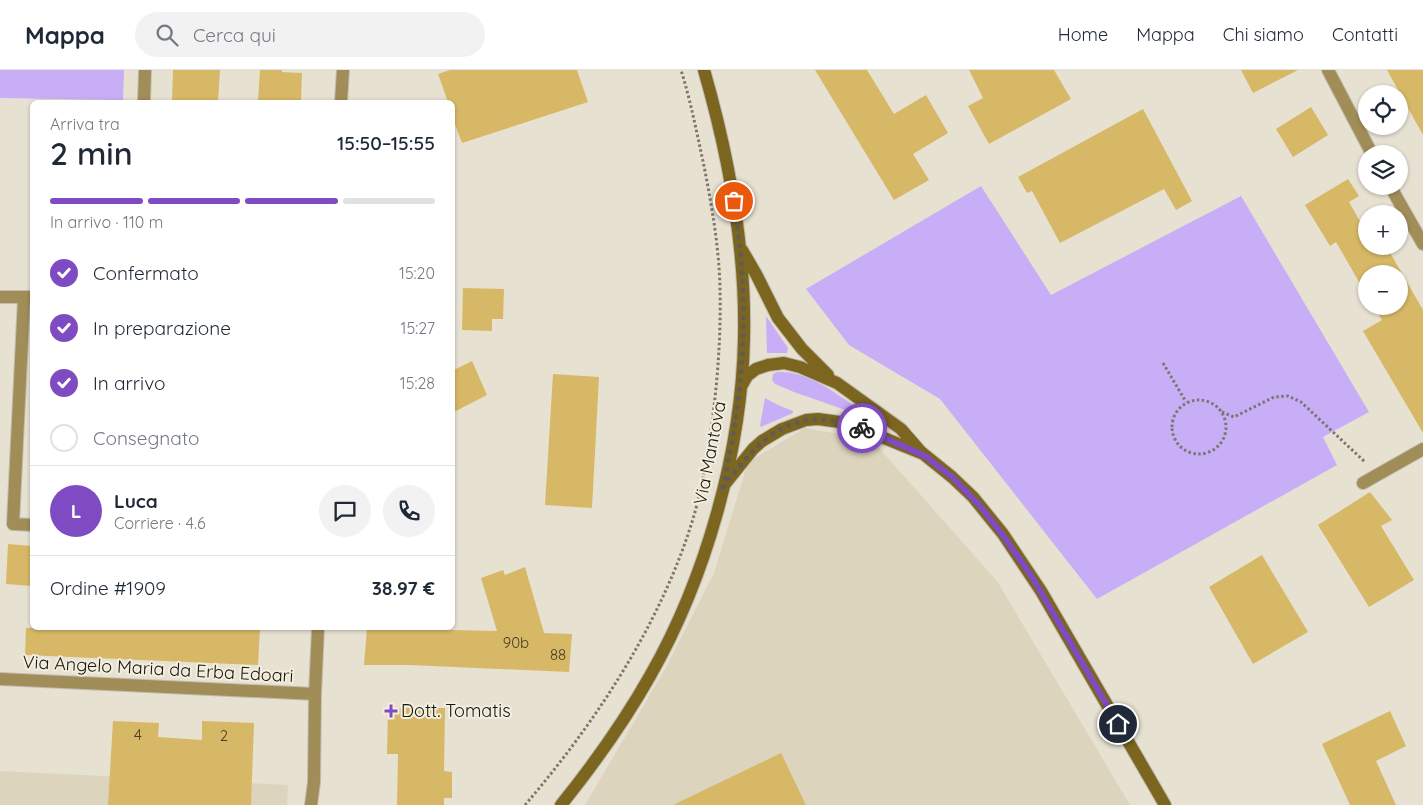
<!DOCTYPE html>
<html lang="it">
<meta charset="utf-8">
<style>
body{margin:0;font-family:Quicksand,sans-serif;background:#f2f2f3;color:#1f2937;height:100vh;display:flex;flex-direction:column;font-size:19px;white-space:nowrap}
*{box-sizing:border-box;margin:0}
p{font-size:16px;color:#747a83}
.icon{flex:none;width:28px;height:28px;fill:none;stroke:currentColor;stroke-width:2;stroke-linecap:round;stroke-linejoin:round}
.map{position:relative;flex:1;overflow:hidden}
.drawer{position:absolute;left:30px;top:30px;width:425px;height:530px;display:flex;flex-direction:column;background:#fff;border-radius:8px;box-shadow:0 1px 4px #0004}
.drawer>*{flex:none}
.controls{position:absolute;left:1358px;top:15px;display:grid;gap:10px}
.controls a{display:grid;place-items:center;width:50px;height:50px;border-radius:50%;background:#fff;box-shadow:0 1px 4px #0004;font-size:25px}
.pin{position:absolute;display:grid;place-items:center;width:42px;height:42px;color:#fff;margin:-21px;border:2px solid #fff;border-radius:50%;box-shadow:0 1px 5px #0007}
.courier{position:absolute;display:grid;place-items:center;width:50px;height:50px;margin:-25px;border:4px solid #7f4bc3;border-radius:50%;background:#fff;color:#222;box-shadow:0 1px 6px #0007}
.headline em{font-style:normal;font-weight:600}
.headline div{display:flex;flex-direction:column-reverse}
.headline{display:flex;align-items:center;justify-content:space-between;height:85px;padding:0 20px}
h1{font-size:32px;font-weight:600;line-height:38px}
.bar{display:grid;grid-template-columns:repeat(4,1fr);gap:8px 5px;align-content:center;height:60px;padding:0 20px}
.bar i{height:6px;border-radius:4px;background:#e0e1e3}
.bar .current{background:#7f4bc3}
.bar p{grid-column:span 4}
.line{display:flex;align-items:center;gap:12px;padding:0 20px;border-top:1px solid #e0e1e3}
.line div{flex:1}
.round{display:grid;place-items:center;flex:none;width:52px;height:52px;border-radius:26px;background:#f2f2f3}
ol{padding:0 20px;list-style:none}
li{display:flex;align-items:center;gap:15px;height:55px}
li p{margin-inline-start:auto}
li .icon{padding:5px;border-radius:50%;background:#7f4bc3;color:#fff;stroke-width:4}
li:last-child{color:#747a83}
li i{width:28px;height:28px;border:2px solid #e0e1e3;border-radius:50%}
header{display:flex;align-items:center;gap:30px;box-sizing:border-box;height:70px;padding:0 25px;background:#fff;border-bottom:1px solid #e0e1e3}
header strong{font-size:24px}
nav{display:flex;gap:28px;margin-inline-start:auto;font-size:18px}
.search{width:350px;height:45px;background:#f2f2f3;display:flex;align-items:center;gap:12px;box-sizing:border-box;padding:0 18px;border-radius:28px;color:#747a83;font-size:19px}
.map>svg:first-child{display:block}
.built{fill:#ddd4be}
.green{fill:#c8aef7}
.building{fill:#d6b866}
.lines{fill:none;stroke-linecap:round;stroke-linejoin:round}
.street-casing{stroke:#c2bcaf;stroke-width:14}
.secondary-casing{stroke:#c2bcaf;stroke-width:14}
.path{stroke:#7b776d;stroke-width:3;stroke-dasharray:2.5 2.5;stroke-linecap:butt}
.street{stroke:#a18d58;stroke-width:12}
.secondary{stroke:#7c651f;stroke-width:12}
.done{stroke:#605c53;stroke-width:5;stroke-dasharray:0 9}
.route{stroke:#7f4bc3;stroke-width:6}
.poi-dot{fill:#7f4bc3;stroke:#f4eedf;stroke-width:2}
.labels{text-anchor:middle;stroke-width:4;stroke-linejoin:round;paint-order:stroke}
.number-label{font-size:15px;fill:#473e25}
.street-label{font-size:18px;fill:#17150f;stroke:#f4eedf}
.poi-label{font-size:18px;fill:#17150f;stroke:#f4eedf;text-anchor:start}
</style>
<header>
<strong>Mappa</strong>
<div class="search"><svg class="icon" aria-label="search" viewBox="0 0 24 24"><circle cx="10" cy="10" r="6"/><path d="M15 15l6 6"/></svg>Cerca qui</div>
<nav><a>Home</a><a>Mappa</a><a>Chi siamo</a><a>Contatti</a></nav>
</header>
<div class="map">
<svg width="1423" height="735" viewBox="0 0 1423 735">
<rect width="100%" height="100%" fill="#e7e1d2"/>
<path class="built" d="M805,358l67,12 125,141 133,224h-545l80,-136 49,-96 34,-111z
M0,701l288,14 -1,20h-287z"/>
<path class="green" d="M0,0h124l-1,30 -123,-2z
M981,116l70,109 190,-99 128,216 -46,25 14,28 -240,134 -157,-200 -91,-54 -43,-56z
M766,246l22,32 -1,5h-20z
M778,302c29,-2 59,22 81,37l-2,5 -63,-22 -19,-8 -3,-4 1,-6z
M765,328l13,7 15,6v2l-32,14 -1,-2z"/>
<path class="building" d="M173,0h47l-2,32h-46z
M260,0h22v2l20,1 -1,29h-43z
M450,0h127l11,32 -126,41 -10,-27v-14h-4l-10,-28z
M815,0h52l27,44 32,-19 22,38 -35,21 16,26 -35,20z
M969,0h85l17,29 -82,45 -21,-38 15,-8z
M1241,0h57l-45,23z
M1387,0h36v65z
M1311,37l17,28 -35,22 -17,-28z
M1143,39l49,92 -16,9 -12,-21 -104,54 -28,-52 -5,2 -9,-16z
M1348,109l11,17 -10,6 17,30v14h9l4,8 9,-5 35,61v123l-60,-102 19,-11 -9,-14h26v-32h-33v20l-30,-52 -6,4 -25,-41z
M463,218l41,1 -1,30h-11v12l-30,-1z
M472,291l15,34 -35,18v-42z
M553,304l46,3 -7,131 -47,-3z
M1370,422l22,28 -11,6 33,54 -45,27 -51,-82z
M8,474l24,2v40l-26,-2z
M1262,485l46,77 -55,32 -44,-77z
M525,497l19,66 28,1 -3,38 -159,-7h-46l3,-37 130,3 -16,-53 22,-8 2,5z
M26,558h234l-2,37 -233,-10z
M388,638h57l-1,63 8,1v26h-8v7h-47l1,-51h-11z
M1390,641l16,35 -30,15 20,44h-46l-28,-61z
M113,651l46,2 -1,14 44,3v-19l52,2 -3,82h-143z
M781,683l25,52h-133z"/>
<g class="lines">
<defs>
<path id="street" d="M1328,0l44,84
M144,32l1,-32
M341,32l2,-32
M1390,116l33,58
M0,227h32
M24,228l-11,226 19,1
M1363,413l60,-34
M0,609l315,15
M311,735l3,-23 1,-88 3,-66"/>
<path id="secondary" d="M742,180l14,24 22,44 24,31 26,26
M742,315l5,-9 9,-7 12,-4 16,-2 16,4 37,16 64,46 20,23 31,25 21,20 30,37 38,57 124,214
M725,414l28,-35 9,-8 20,-12 24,-9 12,-1 29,4 74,30
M561,735c33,-41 63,-83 89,-129 56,-98 92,-226 94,-338 2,-91 -15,-181 -40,-268"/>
</defs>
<use href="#street" class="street-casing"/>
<use href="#secondary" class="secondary-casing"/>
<path class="path" d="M1163,293l23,39
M1172 357a27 27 0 1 1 54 0a27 27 0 1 1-54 0Z
M1222,342l12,5 40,-20 14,-1 13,6 64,60
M525,735c72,-84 139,-186 170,-293 8,-29 13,-60 17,-90 6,-44 9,-89 8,-134 -1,-41 -8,-81 -16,-122 -7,-32 -13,-64 -23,-96"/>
<use href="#street" class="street"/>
<use href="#secondary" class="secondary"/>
</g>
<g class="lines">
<path class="done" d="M734,131c16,102 11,190 -12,290 4,-10 11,-17 18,-25 35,-44 68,-57 122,-38"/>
<path class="route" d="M862,358l63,28 27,21 28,29 22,28 30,43 86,147"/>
</g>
<path class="poi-dot" d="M388.5 633.5h5v5h5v5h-5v5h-5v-5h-5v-5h5z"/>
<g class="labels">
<g class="number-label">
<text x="516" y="578">90b</text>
<text x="558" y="590">88</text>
<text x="138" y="670">4</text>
<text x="224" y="671">2</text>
</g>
<g class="street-label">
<text transform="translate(710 383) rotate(-79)" y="6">Via Mantova</text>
<text transform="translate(158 599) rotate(3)" y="6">Via Angelo Maria da Erba Edoari</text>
</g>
<g class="poi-label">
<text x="401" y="647">Dott. Tomatis</text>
</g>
</g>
</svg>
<div class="controls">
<a><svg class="icon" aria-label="locate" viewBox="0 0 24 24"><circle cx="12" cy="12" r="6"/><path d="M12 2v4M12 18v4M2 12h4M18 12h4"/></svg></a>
<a><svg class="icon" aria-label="layers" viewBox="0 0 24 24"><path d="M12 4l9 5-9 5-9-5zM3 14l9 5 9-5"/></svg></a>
<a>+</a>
<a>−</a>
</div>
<div class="pin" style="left:734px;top:131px;background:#ea580c"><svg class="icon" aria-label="bag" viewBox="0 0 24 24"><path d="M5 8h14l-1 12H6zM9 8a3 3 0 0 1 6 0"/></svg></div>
<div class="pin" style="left:1118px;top:654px;background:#1f2937"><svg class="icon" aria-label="home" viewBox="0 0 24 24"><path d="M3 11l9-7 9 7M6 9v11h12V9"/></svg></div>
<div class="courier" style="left:862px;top:358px"><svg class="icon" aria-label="bike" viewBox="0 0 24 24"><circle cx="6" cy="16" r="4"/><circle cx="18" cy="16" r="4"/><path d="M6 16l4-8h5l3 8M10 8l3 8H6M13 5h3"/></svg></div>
<section class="drawer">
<div class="headline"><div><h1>2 min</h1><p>Arriva tra</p></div><em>15:50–15:55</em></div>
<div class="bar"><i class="current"></i><i class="current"></i><i class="current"></i><i></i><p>In arrivo · 110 m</p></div>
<ol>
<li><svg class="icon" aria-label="check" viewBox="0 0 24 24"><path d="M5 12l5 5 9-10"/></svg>Confermato<p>15:20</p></li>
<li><svg class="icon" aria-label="check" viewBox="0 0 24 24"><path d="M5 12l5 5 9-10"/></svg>In preparazione<p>15:27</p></li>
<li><svg class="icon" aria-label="check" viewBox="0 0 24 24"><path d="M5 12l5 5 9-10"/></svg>In arrivo<p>15:28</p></li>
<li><i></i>Consegnato</li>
</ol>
<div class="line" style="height:90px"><b class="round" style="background:#7f4bc3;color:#fff">L</b><div><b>Luca</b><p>Corriere · 4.6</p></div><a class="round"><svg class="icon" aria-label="chat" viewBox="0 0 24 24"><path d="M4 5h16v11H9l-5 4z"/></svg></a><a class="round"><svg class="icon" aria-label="phone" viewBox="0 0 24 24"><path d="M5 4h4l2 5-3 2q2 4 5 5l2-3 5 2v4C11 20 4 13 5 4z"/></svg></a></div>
<div class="line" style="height:65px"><div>Ordine #1909</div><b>38.97 €</b></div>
</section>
</div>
